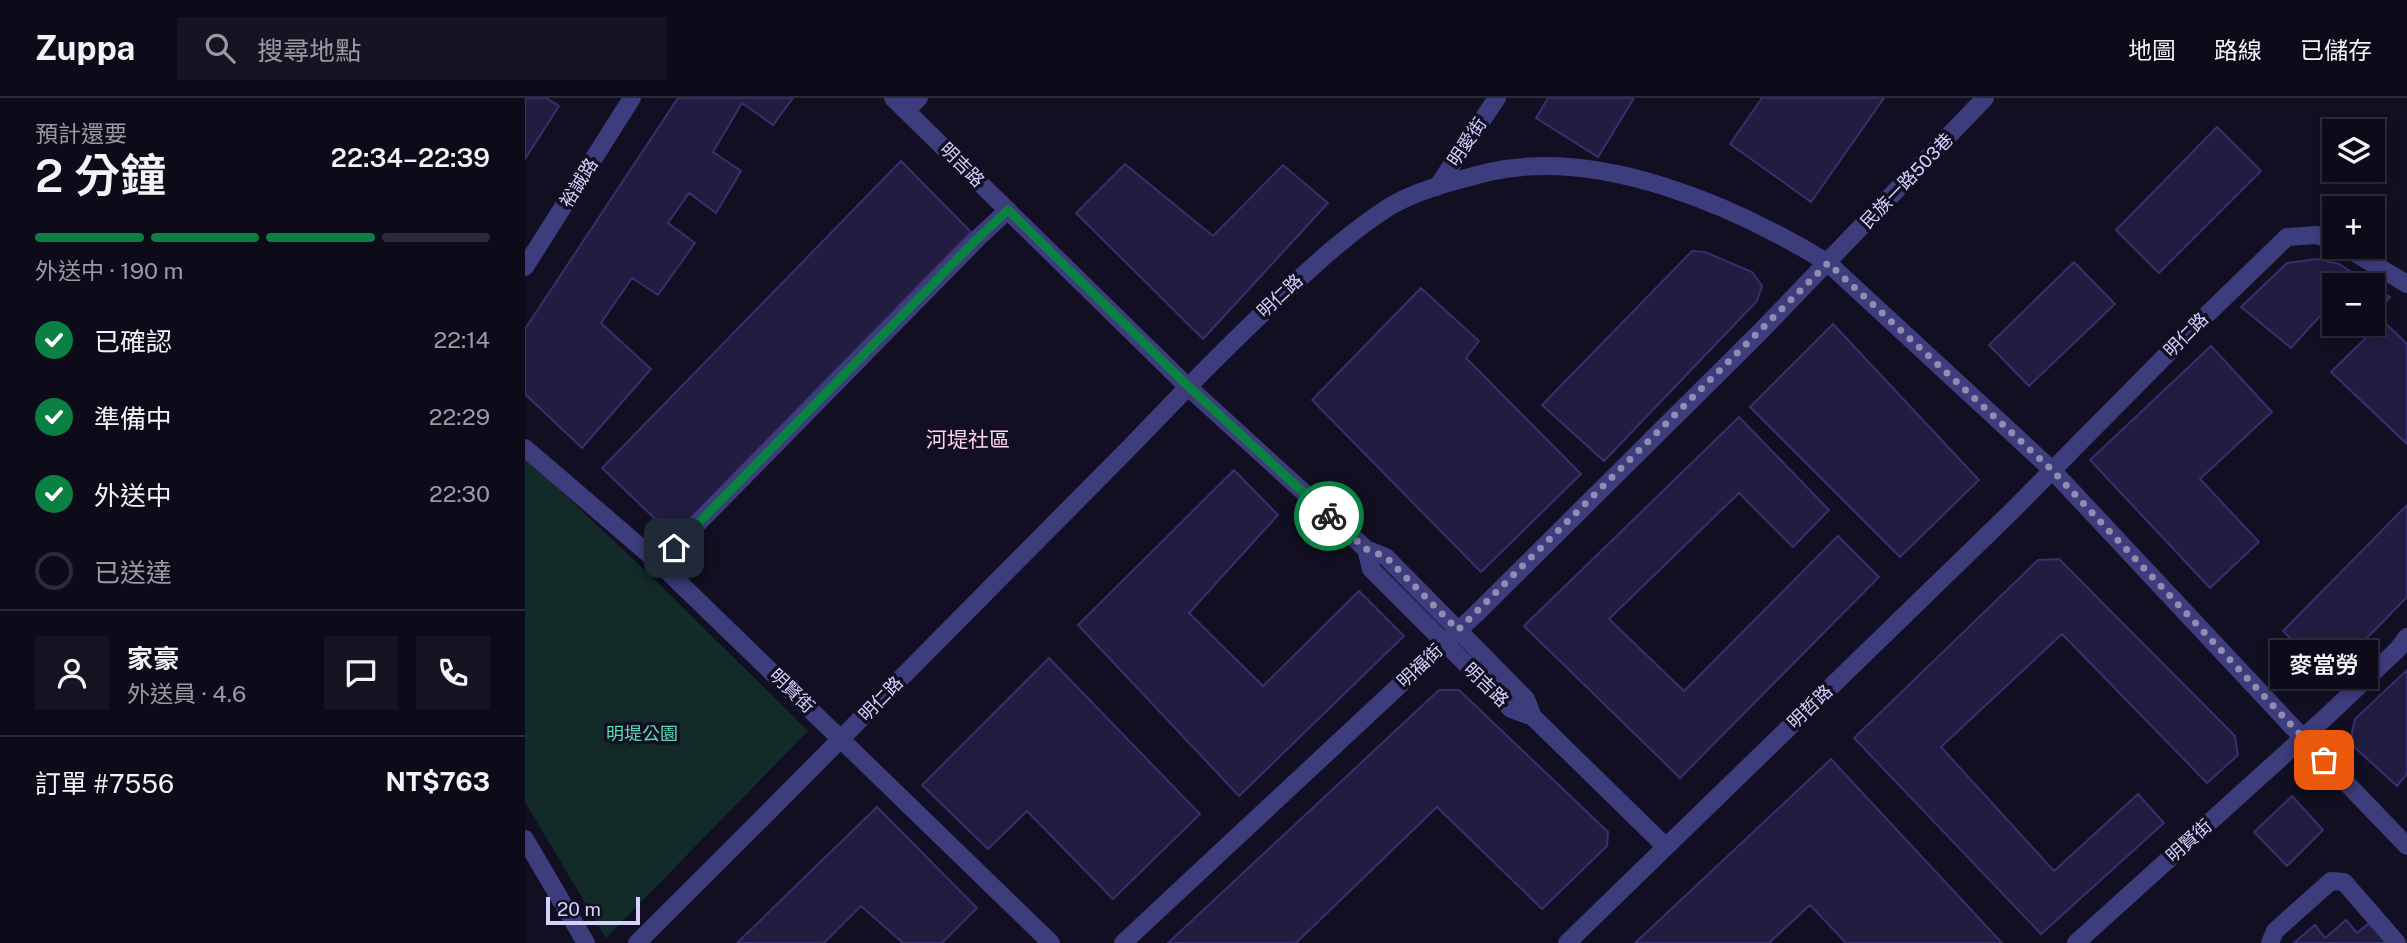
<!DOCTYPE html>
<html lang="zh-TW">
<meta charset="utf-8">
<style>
body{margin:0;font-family:"Public Sans","Noto Sans TC",sans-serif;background:#161422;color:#f1f3f6;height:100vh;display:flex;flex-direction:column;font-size:26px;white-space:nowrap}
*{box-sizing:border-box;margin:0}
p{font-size:23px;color:#9a9ba2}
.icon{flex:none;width:38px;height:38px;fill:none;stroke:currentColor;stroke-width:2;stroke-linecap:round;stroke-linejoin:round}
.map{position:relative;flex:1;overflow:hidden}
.drawer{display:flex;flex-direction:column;background:#0d0b19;width:525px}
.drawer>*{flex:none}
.fabs{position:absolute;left:1797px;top:21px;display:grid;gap:14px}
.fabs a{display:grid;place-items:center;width:63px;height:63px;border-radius:0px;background:#0d0b19;box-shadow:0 4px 10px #0003,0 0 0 2px #2d2b38;font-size:35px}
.scale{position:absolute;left:21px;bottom:18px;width:94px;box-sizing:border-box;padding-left:7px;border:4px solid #d5d1fd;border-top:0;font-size:19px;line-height:24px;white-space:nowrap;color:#d5d1fd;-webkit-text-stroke:5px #110f21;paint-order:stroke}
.pin{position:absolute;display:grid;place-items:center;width:60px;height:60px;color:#fff;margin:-30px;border-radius:14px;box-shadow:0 4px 10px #0006}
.courier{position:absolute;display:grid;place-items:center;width:70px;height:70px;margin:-35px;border:5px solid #0b8043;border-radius:50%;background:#fff;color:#222;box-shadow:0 2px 9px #0007}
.bubble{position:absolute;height:49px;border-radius:0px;background:#0d0b19;box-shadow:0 4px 10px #0003,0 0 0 2px #2d2b38;font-size:23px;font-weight:600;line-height:49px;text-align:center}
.summary em{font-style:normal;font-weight:600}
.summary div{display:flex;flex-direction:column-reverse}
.summary{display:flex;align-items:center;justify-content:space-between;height:119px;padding:0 35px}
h1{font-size:46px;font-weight:600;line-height:52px}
.bar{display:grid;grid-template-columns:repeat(4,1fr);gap:10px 7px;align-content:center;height:84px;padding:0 35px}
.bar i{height:9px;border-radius:5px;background:#2d2b38}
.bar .current{background:#0b8043}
.bar p{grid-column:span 4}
.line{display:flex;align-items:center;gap:18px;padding:0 35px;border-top:2px solid #2d2b38}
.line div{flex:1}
.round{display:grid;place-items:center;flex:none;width:74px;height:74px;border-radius:0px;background:#161422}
ol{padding:0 35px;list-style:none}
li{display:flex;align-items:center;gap:21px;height:77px}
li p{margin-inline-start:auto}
li .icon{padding:7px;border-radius:50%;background:#0b8043;color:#fff;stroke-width:4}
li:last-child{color:#9a9ba2}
li i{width:38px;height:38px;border:4px solid #2d2b38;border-radius:50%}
header{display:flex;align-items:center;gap:42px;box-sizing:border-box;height:98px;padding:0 35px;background:#0d0b19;border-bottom:2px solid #2d2b38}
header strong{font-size:33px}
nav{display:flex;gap:38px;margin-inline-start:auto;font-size:24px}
.search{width:490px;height:63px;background:#161422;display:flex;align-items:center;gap:18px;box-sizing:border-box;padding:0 24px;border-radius:0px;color:#9a9ba2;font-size:26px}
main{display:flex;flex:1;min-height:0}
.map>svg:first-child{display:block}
.green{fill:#122b29}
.building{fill:#221c41;stroke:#392f6c;stroke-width:2}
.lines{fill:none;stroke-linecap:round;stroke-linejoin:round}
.minor{stroke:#3d3c7d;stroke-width:18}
.done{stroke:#908db0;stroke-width:7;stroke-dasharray:0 12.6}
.route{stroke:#0b8043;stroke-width:9}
.labels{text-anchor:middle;stroke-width:7;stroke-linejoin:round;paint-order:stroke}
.street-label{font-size:18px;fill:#d5d1fd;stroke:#110f21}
.park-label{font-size:18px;fill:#61d8b7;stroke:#110f21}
.quarter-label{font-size:21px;fill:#fdd3ef;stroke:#110f21}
</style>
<header>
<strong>Zuppa</strong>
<div class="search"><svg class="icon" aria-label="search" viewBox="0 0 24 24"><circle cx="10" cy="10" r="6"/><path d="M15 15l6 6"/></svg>搜尋地點</div>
<nav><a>地圖</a><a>路線</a><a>已儲存</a></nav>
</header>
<main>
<section class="drawer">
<div class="summary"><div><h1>2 分鐘</h1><p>預計還要</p></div><em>22:34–22:39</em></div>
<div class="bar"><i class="current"></i><i class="current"></i><i class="current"></i><i></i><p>外送中 · 190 m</p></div>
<ol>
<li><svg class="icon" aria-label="check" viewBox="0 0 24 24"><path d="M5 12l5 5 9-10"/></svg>已確認<p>22:14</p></li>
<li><svg class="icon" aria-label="check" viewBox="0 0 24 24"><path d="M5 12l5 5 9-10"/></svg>準備中<p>22:29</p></li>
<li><svg class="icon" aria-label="check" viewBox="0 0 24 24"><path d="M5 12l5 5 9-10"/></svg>外送中<p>22:30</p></li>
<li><i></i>已送達</li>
</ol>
<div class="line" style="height:126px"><a class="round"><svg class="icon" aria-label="person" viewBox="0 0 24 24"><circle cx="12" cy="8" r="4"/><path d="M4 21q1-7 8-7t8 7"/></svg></a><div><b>家豪</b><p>外送員 · 4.6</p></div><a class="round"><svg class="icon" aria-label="chat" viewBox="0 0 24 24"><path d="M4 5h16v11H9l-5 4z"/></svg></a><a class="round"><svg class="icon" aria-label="phone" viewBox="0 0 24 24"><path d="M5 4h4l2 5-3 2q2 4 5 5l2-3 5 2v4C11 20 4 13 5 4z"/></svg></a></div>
<div class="line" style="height:91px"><div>訂單 #7556</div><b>NT$763</b></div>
</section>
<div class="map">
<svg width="1882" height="845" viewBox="0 0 1882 845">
<rect width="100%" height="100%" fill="#110f21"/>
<path class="green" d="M0,359l126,119 157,155 -202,207 -81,-136z"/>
<path class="building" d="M0,0h21l13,8 -34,53z
M153,0h115l-20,27 -31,-22 -29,49 28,19 -25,42 -27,-20 -21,30 27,20 -37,52 -26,-17 -31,45 50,46 -69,79 -57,-54v-65z
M1023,0h86l-36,59 -62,-39z
M1237,0h122l-73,104 -81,-58z
M1692,29l44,44 -102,102 -43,-43z
M376,63l70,71 -298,304 -71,-68z
M600,66l88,72 70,-71 45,38 -125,136 -127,-126z
M1167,153l13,1 47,20 10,14 -5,15 -153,160 -62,-56z
M1792,161l22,5 32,21h-36v26l-7,-4 -37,41 -50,-41 46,-44z
M1549,164l41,42 -86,82 -40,-41z
M1848,188l17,11 -17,19z
M896,190l58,53 -13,17 115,116 -100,98 -169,-172z
M1858,223l24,23v100l-76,-72z
M1308,226l146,156 -79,77 -150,-150z
M1686,248l61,66 -72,67 59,63 -49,46 -120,-128z
M1214,319l90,93 -36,37 -54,-54 -130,126 75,72 154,-155 41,41 -199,201 -156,-152z
M709,372l44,45 -89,98 74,73 96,-95 45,45 -165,160 -161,-171z
M1882,407v92l-78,80 -46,-46z
M1534,461l176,177 3,19 -31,28 -145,-149 -121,113 113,124 84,-77 26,29 -123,111 -187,-196 184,-178z
M524,560l151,156 -87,85 -86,-88 -39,38 -66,-64z
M1882,572v104l-10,12 -45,-41v-13l3,-13z
M914,592h20l149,142 -1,14 -65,63 -105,-102 -141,136h-128z
M1306,661l171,184h-156l-36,-38 -41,38h-134z
M1767,698l31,34 -36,36 -33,-34z
M352,709l100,101 -35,35h-39l-42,-37 -37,37h-87z
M1854,817l23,28h-108l21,-18 10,13 21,-18 11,13z"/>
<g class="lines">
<path class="minor" d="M368,0l294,288 179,163 20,8 140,142 7,18 133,130
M381,13l13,-13
M912,89l60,-89
M1820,149l62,37
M0,169l107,-169
M0,350l134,115 392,380
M841,451l5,20 140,140 22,8
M134,465l320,-326 29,-27
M0,741l61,104
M112,845c166,-165 331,-331 495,-498 49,-51 98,-102 151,-151 33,-31 67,-62 106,-87 27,-17 69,-27 100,-35 111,-25 246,34 339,91l224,207 251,268 104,108
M598,845l353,-329 284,-282 225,-234
M1042,845l446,-433 178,-180 96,-93 30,-2 18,7
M1551,845l251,-227 70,-66 10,-13
M1745,845l5,-12 56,-50 13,1 53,61"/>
</g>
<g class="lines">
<path class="done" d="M804,418l37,33 20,8 72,73 370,-367 224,207 272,290"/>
<path class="route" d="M149,450l305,-311 29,-27 180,176 141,130"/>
</g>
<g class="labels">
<g class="street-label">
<text transform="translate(942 44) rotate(-56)" y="6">明愛街</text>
<text transform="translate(437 67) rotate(45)" y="6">明吉路</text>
<text transform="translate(1382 83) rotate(-46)" y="6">民族一路503巷</text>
<text transform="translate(54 85) rotate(-58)" y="6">裕誠路</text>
<text transform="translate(755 198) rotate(-43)" y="6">明仁路</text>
<text transform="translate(1661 237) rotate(-45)" y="6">明仁路</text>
<text transform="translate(895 568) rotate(-43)" y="6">明福街</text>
<text transform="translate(961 587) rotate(44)" y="6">明吉路</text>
<text transform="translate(267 593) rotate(44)" y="6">明賢街</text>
<text transform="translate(356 601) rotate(-46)" y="6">明仁路</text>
<text transform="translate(1285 609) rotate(-44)" y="6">明哲路</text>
<text transform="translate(1664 743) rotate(-42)" y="6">明賢街</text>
</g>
<g class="park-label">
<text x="117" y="642">明堤公園</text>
</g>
<g class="quarter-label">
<text x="443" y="349">河堤社區</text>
</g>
</g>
</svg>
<div class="fabs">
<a><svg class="icon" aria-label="layers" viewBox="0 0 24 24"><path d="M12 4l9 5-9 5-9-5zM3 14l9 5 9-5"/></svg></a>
<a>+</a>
<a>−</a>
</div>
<div class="scale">20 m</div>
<div class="pin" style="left:1799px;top:662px;background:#ea580c"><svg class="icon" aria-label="bag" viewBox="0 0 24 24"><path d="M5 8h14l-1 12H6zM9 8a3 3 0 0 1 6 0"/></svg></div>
<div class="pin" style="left:149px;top:450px;background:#1f2937"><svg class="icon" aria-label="home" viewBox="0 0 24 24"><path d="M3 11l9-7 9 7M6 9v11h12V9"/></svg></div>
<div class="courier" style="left:804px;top:418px"><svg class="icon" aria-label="bike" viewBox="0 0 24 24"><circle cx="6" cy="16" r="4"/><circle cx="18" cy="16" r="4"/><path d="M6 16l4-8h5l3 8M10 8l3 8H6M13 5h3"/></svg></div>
<div class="bubble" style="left:1745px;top:542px;width:108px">麥當勞</div>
</div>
</main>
